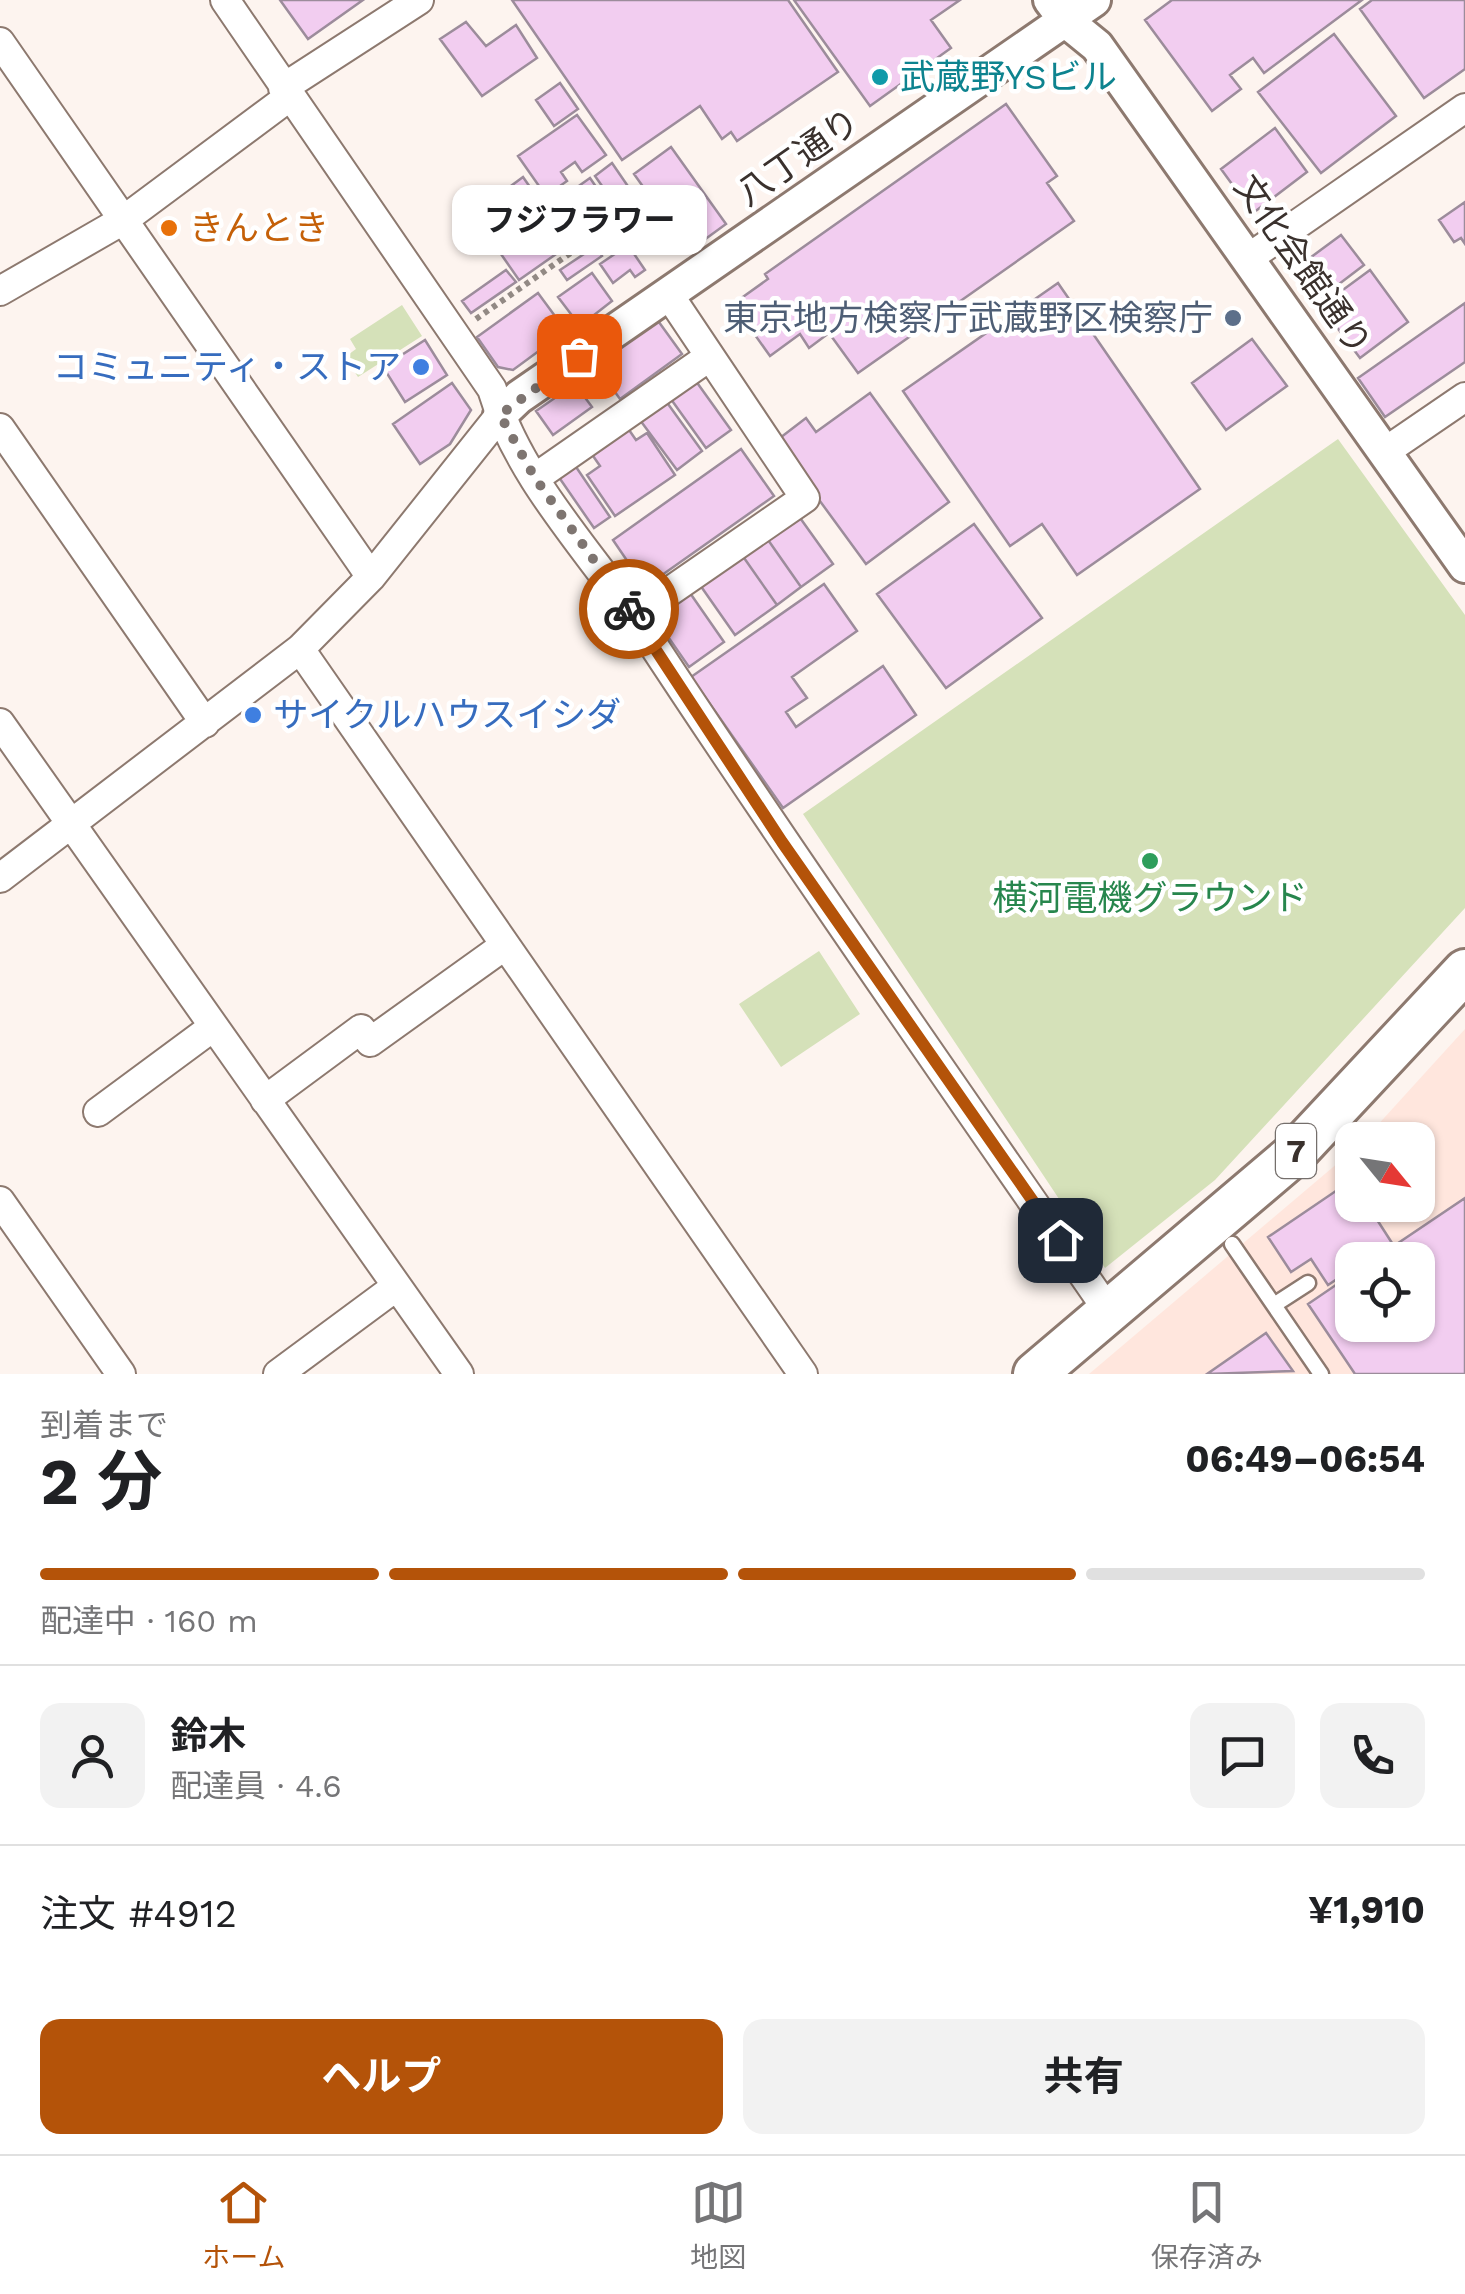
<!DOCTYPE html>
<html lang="ja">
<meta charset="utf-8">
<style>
body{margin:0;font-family:"Work Sans","Noto Sans JP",sans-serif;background:#f2f2f2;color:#202124;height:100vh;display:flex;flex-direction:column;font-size:38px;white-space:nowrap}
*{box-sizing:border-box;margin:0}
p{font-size:32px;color:#757577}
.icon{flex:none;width:55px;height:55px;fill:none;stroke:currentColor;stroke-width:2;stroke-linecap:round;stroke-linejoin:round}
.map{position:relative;height:1374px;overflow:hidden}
.panel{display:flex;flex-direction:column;background:#fff;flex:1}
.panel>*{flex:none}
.needle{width:65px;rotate:120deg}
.fabs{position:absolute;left:1335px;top:1122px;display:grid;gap:20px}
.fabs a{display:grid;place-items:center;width:100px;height:100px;border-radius:20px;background:#fff;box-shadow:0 2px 8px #0004;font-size:50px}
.pin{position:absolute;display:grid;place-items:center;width:85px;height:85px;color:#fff;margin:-42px;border-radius:20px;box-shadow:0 5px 15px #0006}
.courier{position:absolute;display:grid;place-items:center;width:100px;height:100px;margin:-50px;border:8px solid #b45309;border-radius:50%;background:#fff;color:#222;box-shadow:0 2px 12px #0007}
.bubble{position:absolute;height:70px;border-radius:20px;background:#fff;box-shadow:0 2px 8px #0004;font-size:32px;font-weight:700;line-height:70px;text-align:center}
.overview em{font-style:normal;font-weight:700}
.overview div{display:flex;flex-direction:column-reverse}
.overview{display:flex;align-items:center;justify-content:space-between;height:170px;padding:0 40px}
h1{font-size:65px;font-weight:700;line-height:75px}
.bar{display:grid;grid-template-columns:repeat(4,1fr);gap:15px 10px;align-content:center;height:120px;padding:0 40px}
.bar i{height:12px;border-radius:8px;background:#e0e0e0}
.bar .active{background:#b45309}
.bar p{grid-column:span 4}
.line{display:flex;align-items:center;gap:25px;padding:0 40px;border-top:2px solid #e0e0e0}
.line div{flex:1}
.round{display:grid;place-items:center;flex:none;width:105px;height:105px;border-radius:20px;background:#f2f2f2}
.cta{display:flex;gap:20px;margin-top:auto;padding:20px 40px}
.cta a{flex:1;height:115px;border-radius:20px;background:#b45309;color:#fff;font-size:40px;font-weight:700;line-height:115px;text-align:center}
.cta a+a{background:#f2f2f2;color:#202124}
.tabs{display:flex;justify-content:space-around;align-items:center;height:140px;border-top:2px solid #e0e0e0;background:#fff;font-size:28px;color:#757577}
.tabs a{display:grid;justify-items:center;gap:5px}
.tabs .active{color:#b45309}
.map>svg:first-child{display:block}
.industrial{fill:#ffe6dd;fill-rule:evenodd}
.green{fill:#d5e1b9}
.building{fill:#f2cdf0;stroke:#9c8c9b;stroke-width:2.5}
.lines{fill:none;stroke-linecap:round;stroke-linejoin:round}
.service-casing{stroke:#8d796f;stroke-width:19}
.minor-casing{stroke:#8d796f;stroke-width:32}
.tertiary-casing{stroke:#8d796f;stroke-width:38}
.primary-casing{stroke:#8d796f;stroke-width:48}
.path{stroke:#928984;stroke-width:6;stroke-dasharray:5 5;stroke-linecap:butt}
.service{stroke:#fff;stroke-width:14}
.minor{stroke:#fff;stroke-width:28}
.tertiary{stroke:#fff;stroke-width:32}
.primary{stroke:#fff;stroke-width:42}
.done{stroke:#7e7571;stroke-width:10;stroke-dasharray:0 18}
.route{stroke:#b45309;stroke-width:12}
.culture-dot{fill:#0f9aa8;stroke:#fff;stroke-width:4}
.food-dot{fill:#e8710a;stroke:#fff;stroke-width:4}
.service-dot{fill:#5c6f8a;stroke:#fff;stroke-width:4}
.shop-dot{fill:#3f7fe0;stroke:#fff;stroke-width:4}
.leisure-dot{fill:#2e9e5b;stroke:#fff;stroke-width:4}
.labels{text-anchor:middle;stroke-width:9;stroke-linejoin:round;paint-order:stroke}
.shield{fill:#fff;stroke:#756f6c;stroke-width:2.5}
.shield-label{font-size:32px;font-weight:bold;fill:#3a312d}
.culture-label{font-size:35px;fill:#0d838f;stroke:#fff;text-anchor:start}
.street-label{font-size:35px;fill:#3a312d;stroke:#fff}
.food-label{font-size:35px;fill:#c56008;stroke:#fff;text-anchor:start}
.service-label{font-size:35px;fill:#4e5e75;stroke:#fff;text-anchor:end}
.shop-label{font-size:35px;fill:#366cbe;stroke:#fff;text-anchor:end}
.leisure-label{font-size:35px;fill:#27864d;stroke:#fff}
</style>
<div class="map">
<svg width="1465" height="1374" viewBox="0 0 1465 1374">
<rect width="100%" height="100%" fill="#fdf4ef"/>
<path class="industrial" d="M1465,1029v345h-376l263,-223v54h66v-65h-54zM1352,1260h66v65h-66z"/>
<path class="green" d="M402,305l20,31 -64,41 -13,-20 11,-8 -6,-10z
M1338,439l127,176v293l-250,272 -110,88 -302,-454z
M819,951l41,63 -79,53 -42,-63z"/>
<path class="building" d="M280,0h83l-55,39z
M512,0h276l50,72 -101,69 -6,-9 -9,7 -22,-33 -78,54z
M794,0h166l-29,20 20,28 -81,58z
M1172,0h190l-98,73 -11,-15 -23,17 11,14 -29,22 -67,-91z
M1372,0h93v69l-41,29 -64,-89z
M466,22l20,24 30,-21 21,33 -55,38 -42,-57z
M1334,34l62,82 -75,57 -63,-81z
M560,83l18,26 -24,17 -18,-26z
M1006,104l51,72 -10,7 27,38 -216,152 -29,-40 -20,15 -9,-14 -30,22 -37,-52 35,-25 -3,-5z
M577,115l29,40 -24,17 -7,-10 -14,10 6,9 -21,15 -28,-40z
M1275,128l32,44 -54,41 -32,-44z
M671,147l55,77 -37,27 -55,-77z
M612,163l24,35 -17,12 -24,-34z
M523,177l18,26 -23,16 -18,-25z
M590,178l24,35 -31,22 -24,-35z
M554,202l25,36 -60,42 -25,-36z
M1465,202v42l-4,-6 -7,4 -15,-22z
M640,215l7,9 -40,29 -7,-10z
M1341,235l23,30 -42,32 -23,-31z
M628,245l17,25 -10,7 -5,-7 -17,13 -13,-19z
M596,246l6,10 -35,24 -7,-10z
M506,270l10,12 -45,31 -9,-12z
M1370,270l38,52 -48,36 -39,-52z
M592,273l20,28 -32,25 -22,-29z
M1058,283l142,206 -123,86 -35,-51 -32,22 -107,-155z
M538,293l28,38 -53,39 -15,-3 -21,-30z
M1465,303v59l-80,55 -27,-39z
M656,318l26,36 -62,45 -18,-25 16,-12 -8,-11z
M1252,339l35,47 -61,44 -34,-47z
M425,340l22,35 -42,27 -22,-35z
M693,377l38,53 -25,18 -38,-53z
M452,383l19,27 -21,34 -30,20 -27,-40z
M575,384l17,23 -39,28 -17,-24z
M870,393l79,109 -83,62 -90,-123 30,-23 10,14z
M663,397l39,54 -25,19 -40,-54z
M627,427l9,13 11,-7 28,42 -60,41 -28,-41 13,-9 -9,-13z
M741,449l33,47 -129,91 -32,-47z
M572,461l38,56 -16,11 -38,-55z
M798,515l35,49 -32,23 -35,-50z
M974,524l68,94 -96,70 -69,-94z
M766,537l35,50 -24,18 -35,-50z
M742,555l35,50 -42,30 -35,-50z
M824,584l33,47 -65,46 15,21 -21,14 10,15 87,-61 33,49 -133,93 -92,-131z
M690,593l34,49 -35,25 -34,-49z
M1352,1180v25h37l-15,10 18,28 -26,17h-14v9l-24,16 -17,-26 -20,13 -23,-35z
M1465,1198v176h-110l-47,-70 44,-30v51h66v-65h-45z
M1266,1333l27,38 -86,3z"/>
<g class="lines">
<defs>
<path id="service" d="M1232,1244l89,130
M1274,1305l34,-22"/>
<path id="minor" d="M225,0l267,389c27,91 100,164 152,242 151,230 309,455 465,681
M0,42l371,535
M283,88l136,-88
M1250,257l215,-149
M0,291l125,-72 164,-122
M0,428l205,295
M1386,451l79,-54
M535,478l174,-121
M634,616l171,-118 -136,-203
M300,649l503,725
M0,723l459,651
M0,878l300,-229 71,-72 129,-162
M265,1100l96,-71 9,13 134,-96
M98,1112l115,-85
M0,1201l121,173
M278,1374l119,-88"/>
<path id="tertiary" d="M1050,0l15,20 32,26 368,520
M500,415l19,-18 575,-397"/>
<path id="primary" d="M1035,1374l257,-218 173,-185"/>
</defs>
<use href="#service" class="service-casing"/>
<use href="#minor" class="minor-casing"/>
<use href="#tertiary" class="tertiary-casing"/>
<use href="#primary" class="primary-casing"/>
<path class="path" d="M476,319l159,-111"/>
<use href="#service" class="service"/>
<use href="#minor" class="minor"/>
<use href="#tertiary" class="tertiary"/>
<use href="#primary" class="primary"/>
</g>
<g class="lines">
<path class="done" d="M579,356l-79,59 35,63 94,131"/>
<path class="route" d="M629,609l153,233 278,398"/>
</g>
<circle class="culture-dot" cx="880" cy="77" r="10"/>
<circle class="food-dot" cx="169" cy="228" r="10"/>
<circle class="service-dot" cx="1233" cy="318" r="10"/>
<g class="shop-dot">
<circle cx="421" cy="367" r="10"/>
<circle cx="253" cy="715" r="10"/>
</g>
<circle class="leisure-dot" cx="1150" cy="861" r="10"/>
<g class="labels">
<rect class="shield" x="1276" y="1124" width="40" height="54" rx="8"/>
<g class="shield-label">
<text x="1296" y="1162">7</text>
</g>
<g class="culture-label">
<text x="900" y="89">武蔵野YSビル</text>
</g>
<g class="street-label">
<text transform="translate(798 157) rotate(-35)" y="12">八丁通り</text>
<text transform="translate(1303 265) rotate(55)" y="12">文化会館通り</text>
</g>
<g class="food-label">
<text x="189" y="240">きんとき</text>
</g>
<g class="service-label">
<text x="1213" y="330">東京地方検察庁武蔵野区検察庁</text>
</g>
<g class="shop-label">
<text x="401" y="379">コミュニティ・ストア</text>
<text x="273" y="727" text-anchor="start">サイクルハウスイシダ</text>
</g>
<g class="leisure-label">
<text x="1150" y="910">横河電機グラウンド</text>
</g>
</g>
</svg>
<div class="fabs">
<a><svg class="needle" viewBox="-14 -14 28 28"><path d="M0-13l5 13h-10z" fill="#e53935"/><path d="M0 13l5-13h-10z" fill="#757577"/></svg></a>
<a><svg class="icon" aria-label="locate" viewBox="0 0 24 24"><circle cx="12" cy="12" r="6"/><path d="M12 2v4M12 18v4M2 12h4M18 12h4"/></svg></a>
</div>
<div class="pin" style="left:579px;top:356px;background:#ea580c"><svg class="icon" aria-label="bag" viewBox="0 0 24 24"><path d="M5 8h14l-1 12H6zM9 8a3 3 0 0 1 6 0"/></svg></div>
<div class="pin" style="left:1060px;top:1240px;background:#1f2937"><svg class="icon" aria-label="home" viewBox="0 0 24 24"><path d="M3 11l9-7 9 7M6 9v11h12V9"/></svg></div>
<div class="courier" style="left:629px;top:609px"><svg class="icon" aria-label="bike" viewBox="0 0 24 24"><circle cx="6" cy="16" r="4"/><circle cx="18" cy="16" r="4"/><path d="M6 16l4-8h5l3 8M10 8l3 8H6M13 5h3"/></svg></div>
<div class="bubble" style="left:452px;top:185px;width:255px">フジフラワー</div>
</div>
<section class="panel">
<div class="overview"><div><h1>2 分</h1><p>到着まで</p></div><em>06:49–06:54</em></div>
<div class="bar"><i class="active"></i><i class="active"></i><i class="active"></i><i></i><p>配達中 · 160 m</p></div>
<div class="line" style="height:180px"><a class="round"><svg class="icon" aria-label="person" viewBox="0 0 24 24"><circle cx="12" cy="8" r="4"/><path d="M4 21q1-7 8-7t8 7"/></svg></a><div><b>鈴木</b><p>配達員 · 4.6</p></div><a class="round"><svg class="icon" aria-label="chat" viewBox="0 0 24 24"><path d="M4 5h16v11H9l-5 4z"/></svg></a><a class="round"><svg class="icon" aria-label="phone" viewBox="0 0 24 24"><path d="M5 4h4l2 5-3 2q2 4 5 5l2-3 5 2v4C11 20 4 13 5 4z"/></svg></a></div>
<div class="line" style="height:130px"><div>注文 #4912</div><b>¥1,910</b></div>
<div class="cta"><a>ヘルプ</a><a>共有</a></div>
</section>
<nav class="tabs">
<a class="active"><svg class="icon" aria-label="home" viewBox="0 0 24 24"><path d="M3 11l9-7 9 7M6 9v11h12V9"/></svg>ホーム</a>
<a><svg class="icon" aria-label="map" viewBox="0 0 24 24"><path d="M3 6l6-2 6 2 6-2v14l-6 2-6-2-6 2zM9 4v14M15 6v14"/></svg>地図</a>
<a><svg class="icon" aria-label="saved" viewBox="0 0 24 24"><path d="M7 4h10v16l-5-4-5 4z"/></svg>保存済み</a>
</nav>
